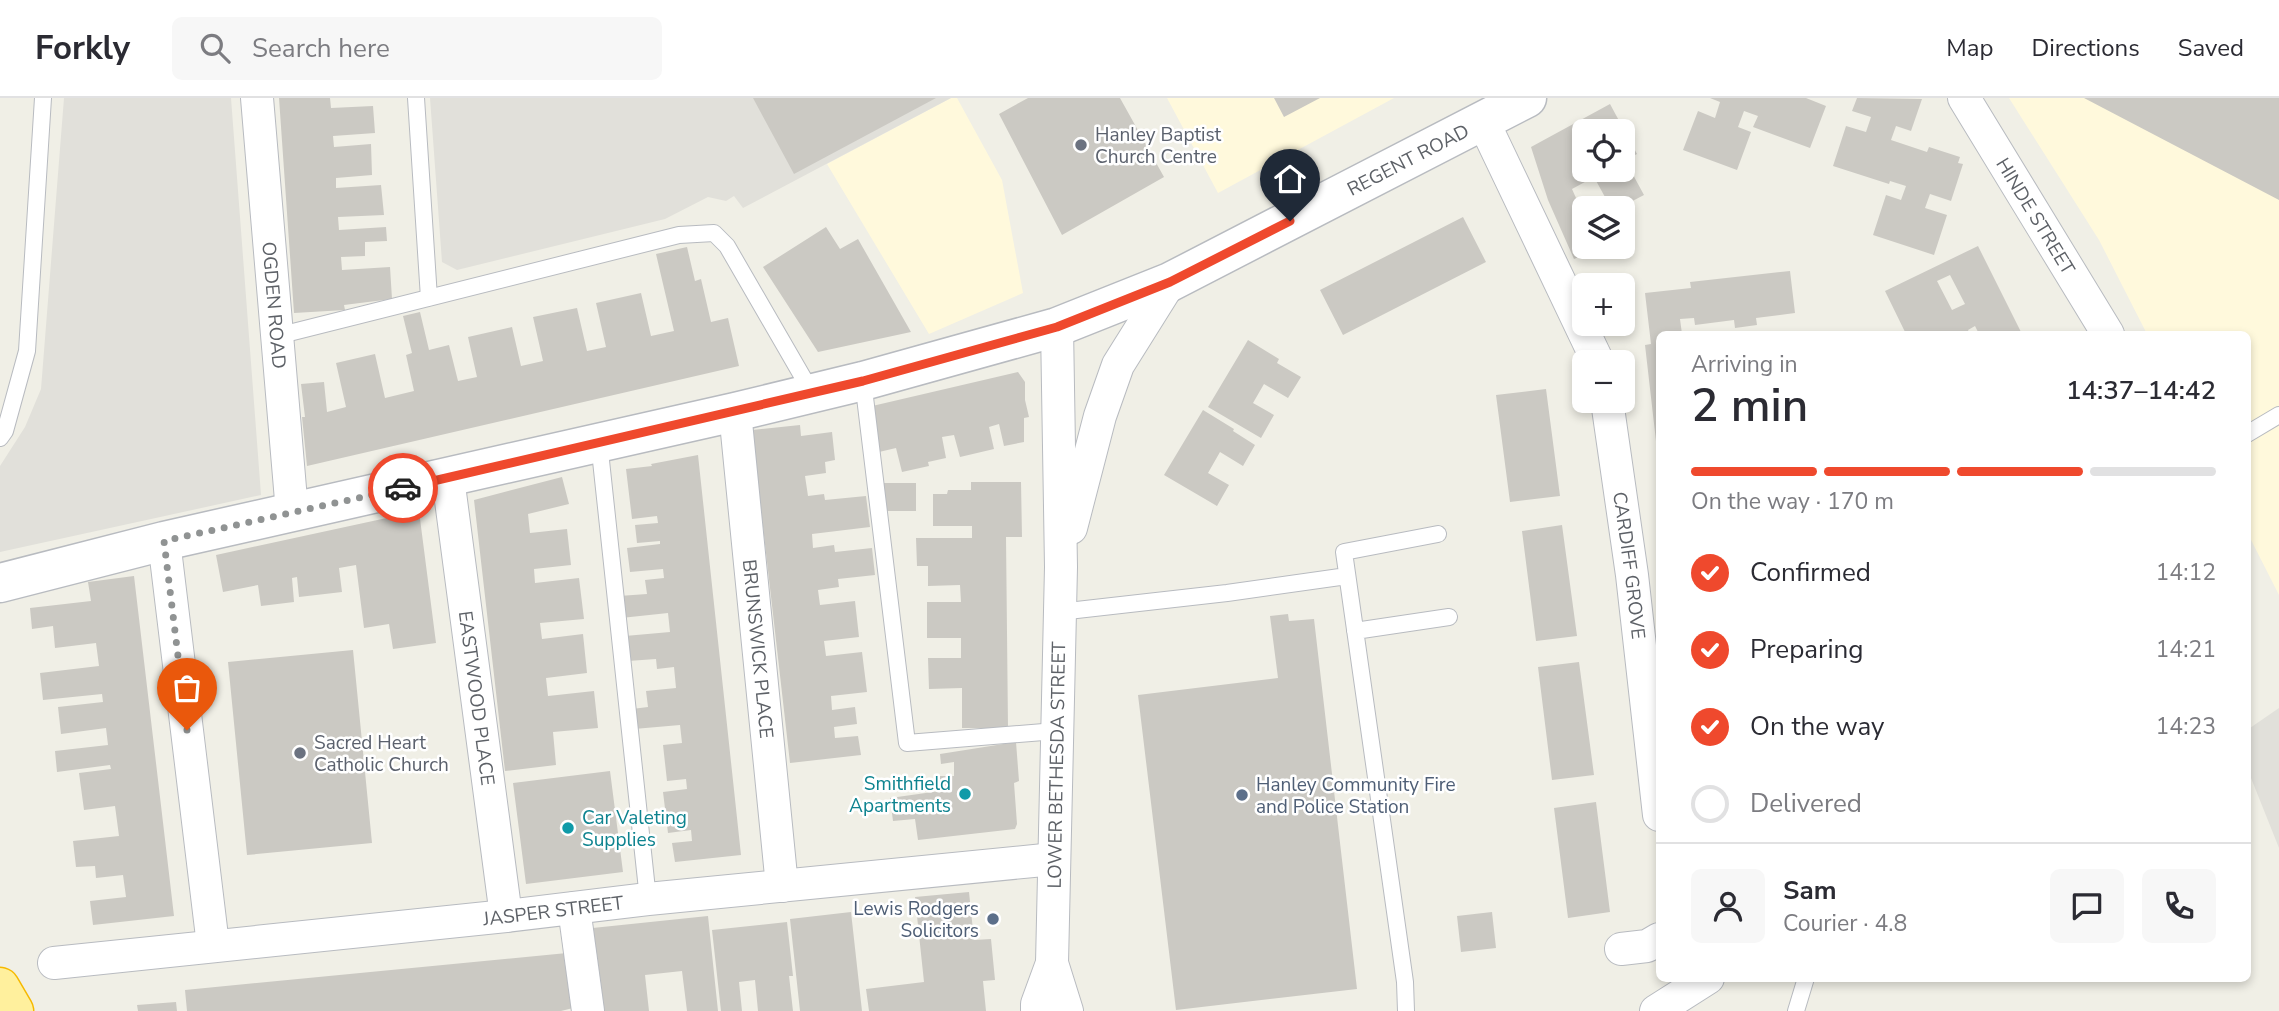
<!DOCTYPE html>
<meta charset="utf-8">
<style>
body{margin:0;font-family:"Nunito Sans",sans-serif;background:#f7f7f7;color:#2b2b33;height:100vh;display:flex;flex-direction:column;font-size:26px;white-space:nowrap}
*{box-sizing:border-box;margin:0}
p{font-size:23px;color:#7c7c81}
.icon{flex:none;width:38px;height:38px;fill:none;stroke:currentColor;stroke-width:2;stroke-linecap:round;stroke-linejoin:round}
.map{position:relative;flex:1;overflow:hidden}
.sheet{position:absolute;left:1656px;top:233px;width:595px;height:651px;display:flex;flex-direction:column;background:#fff;border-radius:10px;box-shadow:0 4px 10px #0003}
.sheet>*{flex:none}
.controls{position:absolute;left:1572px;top:21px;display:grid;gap:14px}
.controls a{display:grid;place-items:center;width:63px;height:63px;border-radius:10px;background:#fff;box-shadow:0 4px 10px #0003;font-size:35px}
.pin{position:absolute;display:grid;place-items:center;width:60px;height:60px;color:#fff;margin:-72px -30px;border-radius:50% 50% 50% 0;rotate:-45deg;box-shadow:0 0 7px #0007}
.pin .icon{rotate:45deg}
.courier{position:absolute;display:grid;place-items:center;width:70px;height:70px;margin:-35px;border:5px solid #ef492d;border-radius:50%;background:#fff;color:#222;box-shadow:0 2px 9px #0007}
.summary em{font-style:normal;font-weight:600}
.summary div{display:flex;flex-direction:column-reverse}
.summary{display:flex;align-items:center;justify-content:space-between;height:119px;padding:0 35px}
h1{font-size:46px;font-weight:600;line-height:52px}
.bar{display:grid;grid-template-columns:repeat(4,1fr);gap:10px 7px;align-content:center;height:84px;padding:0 35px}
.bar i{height:9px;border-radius:5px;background:#e1e1e2}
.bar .current{background:#ef492d}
.bar p{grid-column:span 4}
.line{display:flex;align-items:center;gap:18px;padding:0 35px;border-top:2px solid #e1e1e2}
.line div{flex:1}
.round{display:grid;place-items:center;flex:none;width:74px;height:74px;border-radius:10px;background:#f7f7f7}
ol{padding:0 35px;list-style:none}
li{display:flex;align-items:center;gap:21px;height:77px}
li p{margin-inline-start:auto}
li .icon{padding:7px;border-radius:50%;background:#ef492d;color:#fff;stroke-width:4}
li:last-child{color:#7c7c81}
li i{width:38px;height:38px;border:4px solid #e1e1e2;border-radius:50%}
header{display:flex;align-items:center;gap:42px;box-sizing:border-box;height:98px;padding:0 35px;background:#fff;border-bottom:2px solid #e1e1e2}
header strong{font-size:33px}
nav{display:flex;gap:38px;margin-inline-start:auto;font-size:24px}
.search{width:490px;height:63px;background:#f7f7f7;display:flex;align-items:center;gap:18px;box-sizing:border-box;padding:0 24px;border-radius:10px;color:#7c7c81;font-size:26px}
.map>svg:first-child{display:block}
.commercial{fill:#fff9dc}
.industrial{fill:#e1e0da}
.building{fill:#cbc9c3;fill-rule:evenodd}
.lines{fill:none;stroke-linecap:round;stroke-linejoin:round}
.service-casing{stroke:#b8bbc0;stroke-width:18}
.minor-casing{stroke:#b8bbc0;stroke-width:34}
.tertiary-casing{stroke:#b8bbc0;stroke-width:41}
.trunk-casing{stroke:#f6b900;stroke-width:41}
.service{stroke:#fff;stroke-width:16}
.minor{stroke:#fff;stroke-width:32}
.tertiary{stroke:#fff;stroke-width:38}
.trunk{stroke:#fff09d;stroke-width:38}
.done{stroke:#909393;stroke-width:7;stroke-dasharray:0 12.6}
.route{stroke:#ef492d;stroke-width:9}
.worship-dot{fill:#6b7280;stroke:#fff;stroke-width:2.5}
.culture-dot{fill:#0f9aa8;stroke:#fff;stroke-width:2.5}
.service-dot{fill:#5c6f8a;stroke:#fff;stroke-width:2.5}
.labels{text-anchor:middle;stroke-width:5;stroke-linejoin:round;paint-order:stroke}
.worship-label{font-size:19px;fill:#5b616d;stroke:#fff;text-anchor:start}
.street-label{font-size:19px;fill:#5d6167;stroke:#fff}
.culture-label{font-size:19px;fill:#0d838f;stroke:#fff;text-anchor:end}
.service-label{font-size:19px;fill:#4e5e75;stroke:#fff;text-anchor:start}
</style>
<header>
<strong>Forkly</strong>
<div class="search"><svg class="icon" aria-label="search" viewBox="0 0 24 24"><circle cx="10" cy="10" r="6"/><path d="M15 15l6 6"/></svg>Search here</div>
<nav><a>Map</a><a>Directions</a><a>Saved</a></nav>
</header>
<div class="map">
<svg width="2279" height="913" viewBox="0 0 2279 913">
<rect width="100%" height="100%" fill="#f0efe6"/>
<path class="commercial" d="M951,0h6l45,82 21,113 -94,41 -102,-170z
M1167,0h227l-176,95z
M2009,0h270v497l-32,-63v-198h-100l-48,-94z"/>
<path class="industrial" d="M64,0h167l30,397 -261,57v-86l25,-39 16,-38z
M430,0h521l-208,110 -9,-12 -8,5 -18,-4 -43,22 -208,51 -15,-8z
M2279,610v140l-32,-80v-38z"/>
<path class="building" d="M279,0h51l1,10 42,-2 2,27 -42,3 1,11 37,-3 1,31 -36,3v10l45,-3 3,30 -46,2 1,13 47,-3 1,14 -22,1v14l-24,1 1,13 48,-3 2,32 -48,6 1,5 -51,3z
M753,0h183l-142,76z
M1028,0h92l44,79 -102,58 -63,-121z
M1274,0h46l-36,19z
M1710,0h96l20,8 -16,42 -57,-21 5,-11 -14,-5 -6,16 13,5 -14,38 -54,-20 15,-39 17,7 5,-16z
M1857,0l65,1 -11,32 -15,-5 -5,14 36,12 2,-5 31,10 -2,6 5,1 -12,37 -21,-7 -5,14 22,7 -13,40 -61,-20 13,-40 15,5 5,-14 -16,-5 -1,3 -56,-18 13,-40 20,6 5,-15 -19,-6z
M2084,0h195v102z
M1610,6l27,50 -12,6 19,35 -25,13h-8l-17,-31 -22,12 12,27v31h13l1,2 -24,10 -26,-59 -17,-53zM1584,33h38v39h-38z
M1463,119l23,45 -143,73 -23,-45z
M826,129l14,22 18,-10 53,93 -93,20 -55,-85z
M1978,148l44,88h-43l-4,-8 -7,4 2,4h-64l-21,-43zM1950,177l15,29 -13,6 -15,-29z
M687,149l8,34 6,-2 10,43 17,-4 11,48 -432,100 -5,-49h3l-4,-33 23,-2 3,30 19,-5 -10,-44 39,-9 10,44 29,-7 -8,-36 6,-2 -9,-37 17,-4 9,38 20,-5 9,36 19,-4 -9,-40 44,-10 9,39 22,-5 -10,-44 44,-9 10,43 19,-4 -10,-44 45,-10 10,43 23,-5 -18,-77z
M1790,173l5,42 -39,5 1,7 -22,3 -1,-8 -39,5 -1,-7 -14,1 2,15h-23v107h-3l-11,-96 6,-1 -6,-51 46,-5 -1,-6z
M1248,242l31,19 -2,4 24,14 -13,21 -24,-14 -11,19 21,12 -13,23 -53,-31z
M1018,274l7,10v18l4,17 -5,1v24l-20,4 -5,-22 -10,3 5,22 -34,8 -6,-22 -12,2 4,21 -18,4 1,4 -27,6 -6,-24 -17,4 -11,-45z
M1546,291l14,107 -50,6 -14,-107z
M1203,312l31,19 -1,2 22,14 -12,21 -23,-14 -12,21 21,12 -12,21 -53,-31z
M800,327l1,11 31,-4 3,28 -10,2 1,11 -21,3 3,20 16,-2 1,6 41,-4 4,31 -58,7 1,14 21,-3 1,7 37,-4 3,27 -37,4 1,8 -21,3 2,15 35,-4 4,36 -35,4 2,15 36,-4 5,40 -36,4 1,14 23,-3 2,17 -23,3 1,11 23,-2 3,19 -71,8 -38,-333z
M698,357l43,400 -66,7 -3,-19 20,-2 -1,-11 -23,3 -5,-41 24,-3 -1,-10 -19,2 -4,-36 19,-2 -2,-18 -46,4 -2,-20 16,-2 -2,-16 30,-3 -2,-21 -17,2 -1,-10 -28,2 -3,-25 45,-4 -2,-19 -47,5 -2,-22 28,-2 -2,-14 19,-2 -1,-9 -33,3 -3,-24 33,-4v-3l-23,2 -2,-18 23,-2 -1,-7 -25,3 -6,-50 26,-3 -1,-2z
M562,379l7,27 -41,10 2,19 37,-4 4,36 -37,4 1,14 44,-5 5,41 -44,4 2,16 41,-5 4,39 -41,5 2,18 46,-5 4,37 -45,4 3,33 -51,6 -31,-271z
M971,384h50l1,55h-16l2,191h-46v-40l-33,1 -1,-31h33v-20h-34v-36h34l-1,-17 -32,1v-20h-11l-1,-28h56v-12h-39v-32h14l1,-4h23z
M881,385h35v28h-35z
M419,413l17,132 -43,6 -4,-25 -25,4 -8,-63 -17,3 3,24 -43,5 -2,-20 -5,1 2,24 -33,4 -3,-21 -35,7 -7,-37z
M1562,427l15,111 -41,5 -14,-110z
M134,478l40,340 -81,9 -3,-24 36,-4 -3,-22 -27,3 -1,-12 -19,1 -3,-26 46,-5 -4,-30 -31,4 -5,-37 32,-4 -1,-4 -53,7 -2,-21 53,-6 -2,-17 -45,6 -3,-27 45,-5 -1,-8 -59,6 -3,-27 59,-7 -3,-23 -41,5 -2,-22 -21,3 -2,-21 61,-7 -3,-19z
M1288,516l1,7 25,-2 43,370 -181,21 -38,-315 140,-17 -8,-62z
M353,552l19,193 -125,12 -19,-193z
M1579,564l15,113 -42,5 -14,-113z
M1016,644l3,39 -5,2 3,41 -2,5 -97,11 -3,-21 -22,2 -3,-23 50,-7 -1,-15h15v-14l-13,2 -1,-10z
M610,673l13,101 -97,12 -13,-101z
M1596,704l14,110 -42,6 -14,-110z
M969,794l5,48 17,-1 4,41 -12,1 3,30h-117l-3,-22 58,-7 -9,-85z
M851,814l11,99h-62l-10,-92z
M1492,814l4,36 -35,4 -4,-36z
M708,818l10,95h-31l-5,-40 -37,4 4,36h-57l-9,-82z
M787,824l6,54h-4l4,35h-35l-3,-31 -16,2 3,29h-21l-9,-81z
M567,855l6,55 -12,3h-374l-2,-21z
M176,904l1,9h-39l-1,-6z"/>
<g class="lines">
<defs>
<path id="service" d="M416,0l13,200
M277,238l402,-101 35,-2 13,13 85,147
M863,283l44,362 149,-12
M2247,336l32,-19
M0,340l5,-7 22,-80 16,-253
M599,344l49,457
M1059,514l168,-19 120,-17
M1355,533l94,-14
M1406,913l-1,-29 -61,-430 94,-18
M1796,913l10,-33"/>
<g id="minor">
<path id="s1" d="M257,0l35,414"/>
<path id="s2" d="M1964,0l144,236"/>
<path d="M1483,23l115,241"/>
<path d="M1057,229l4,240 -9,396 15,48"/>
<path id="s3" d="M1607,303l25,174 27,240"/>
<path id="s4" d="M735,314l47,474"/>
<path id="s5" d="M448,380l58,438"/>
<path d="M1071,430l29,-112 18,-51 52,-83"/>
<path d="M164,443l49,404"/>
<path d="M574,810l14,103"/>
<path d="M1621,851l26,-3 12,-7"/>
<path id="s6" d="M54,865l452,-47 142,-17 406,-40"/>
<path d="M1037,913v-7l15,-41"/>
<path d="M1656,913l52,-33"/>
</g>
<g id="tertiary">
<path id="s7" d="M0,485l164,-42 571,-129 128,-31 194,-54 113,-45 357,-184"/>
</g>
<path id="trunk" d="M0,889l14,24"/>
</defs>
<use href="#service" class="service-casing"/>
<use href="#minor" class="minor-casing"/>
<use href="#tertiary" class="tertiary-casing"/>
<use href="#trunk" class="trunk-casing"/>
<use href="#service" class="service"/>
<use href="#minor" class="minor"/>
<use href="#tertiary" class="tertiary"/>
<use href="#trunk" class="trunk"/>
</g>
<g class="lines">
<path class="done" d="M187,632l-23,-189 239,-53"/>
<path class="route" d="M403,390l460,-107 194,-54 113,-45 120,-61"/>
</g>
<g class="worship-dot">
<circle cx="1081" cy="47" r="7"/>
<circle cx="300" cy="655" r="7"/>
</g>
<g class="culture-dot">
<circle cx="965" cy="696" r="7"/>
<circle cx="568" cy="730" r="7"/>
</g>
<g class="service-dot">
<circle cx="1242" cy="697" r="7"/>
<circle cx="993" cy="821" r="7"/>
</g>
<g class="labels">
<g class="worship-label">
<text x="1095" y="43">Hanley Baptist<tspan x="1095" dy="22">Church Centre</tspan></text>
<text x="314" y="651">Sacred Heart<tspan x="314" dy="22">Catholic Church</tspan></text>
</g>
<g class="street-label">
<text dy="7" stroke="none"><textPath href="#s7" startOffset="1477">REGENT ROAD</textPath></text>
<text dy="7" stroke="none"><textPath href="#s2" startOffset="138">HINDE STREET</textPath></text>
<text dy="7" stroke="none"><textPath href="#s1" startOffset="208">OGDEN ROAD</textPath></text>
<text dy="7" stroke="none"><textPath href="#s3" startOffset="166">CARDIFF GROVE</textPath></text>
<text dy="7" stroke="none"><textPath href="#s4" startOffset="238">BRUNSWICK PLACE</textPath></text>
<text dy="7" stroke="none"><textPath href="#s5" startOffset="222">EASTWOOD PLACE</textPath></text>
<text transform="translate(1056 667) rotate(-89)" y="7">LOWER BETHESDA STREET</text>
<text dy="7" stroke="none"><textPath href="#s6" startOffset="502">JASPER STREET</textPath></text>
</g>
<g class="culture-label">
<text x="951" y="692">Smithfield<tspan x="951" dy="22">Apartments</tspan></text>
<text x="582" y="726" text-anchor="start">Car Valeting<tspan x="582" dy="22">Supplies</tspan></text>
</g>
<g class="service-label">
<text x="1256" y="693">Hanley Community Fire<tspan x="1256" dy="22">and Police Station</tspan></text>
<text x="979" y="817" text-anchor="end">Lewis Rodgers<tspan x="979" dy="22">Solicitors</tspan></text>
</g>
</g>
</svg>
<div class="controls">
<a><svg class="icon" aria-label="locate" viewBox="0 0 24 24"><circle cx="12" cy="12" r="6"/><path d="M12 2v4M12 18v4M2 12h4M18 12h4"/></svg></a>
<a><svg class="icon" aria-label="layers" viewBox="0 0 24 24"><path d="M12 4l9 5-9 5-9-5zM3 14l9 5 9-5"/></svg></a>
<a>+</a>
<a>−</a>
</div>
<div class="pin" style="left:187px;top:632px;background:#ea580c"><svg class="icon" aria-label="bag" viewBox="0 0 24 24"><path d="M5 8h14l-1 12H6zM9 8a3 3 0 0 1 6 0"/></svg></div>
<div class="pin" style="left:1290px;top:123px;background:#1f2937"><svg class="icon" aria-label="home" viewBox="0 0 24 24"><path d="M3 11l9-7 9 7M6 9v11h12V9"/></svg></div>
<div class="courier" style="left:403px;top:390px"><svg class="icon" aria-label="car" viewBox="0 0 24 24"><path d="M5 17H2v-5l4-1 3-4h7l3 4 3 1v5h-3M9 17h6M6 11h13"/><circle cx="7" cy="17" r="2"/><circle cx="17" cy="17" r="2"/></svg></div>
<section class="sheet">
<div class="summary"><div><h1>2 min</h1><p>Arriving in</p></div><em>14:37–14:42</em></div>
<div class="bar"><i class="current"></i><i class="current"></i><i class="current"></i><i></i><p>On the way · 170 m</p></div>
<ol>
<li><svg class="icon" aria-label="check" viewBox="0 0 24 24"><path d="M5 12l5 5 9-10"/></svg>Confirmed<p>14:12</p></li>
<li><svg class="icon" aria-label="check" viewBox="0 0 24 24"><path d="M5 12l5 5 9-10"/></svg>Preparing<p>14:21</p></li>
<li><svg class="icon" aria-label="check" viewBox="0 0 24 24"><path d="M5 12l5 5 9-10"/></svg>On the way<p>14:23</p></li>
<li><i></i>Delivered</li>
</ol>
<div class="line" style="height:126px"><a class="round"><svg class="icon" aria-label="person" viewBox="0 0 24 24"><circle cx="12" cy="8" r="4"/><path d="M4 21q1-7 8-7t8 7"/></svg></a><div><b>Sam</b><p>Courier · 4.8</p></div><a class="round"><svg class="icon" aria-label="chat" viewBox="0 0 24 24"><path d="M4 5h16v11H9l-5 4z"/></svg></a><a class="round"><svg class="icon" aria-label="phone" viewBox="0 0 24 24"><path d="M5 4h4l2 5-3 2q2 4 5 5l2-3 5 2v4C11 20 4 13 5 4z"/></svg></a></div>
</section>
</div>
